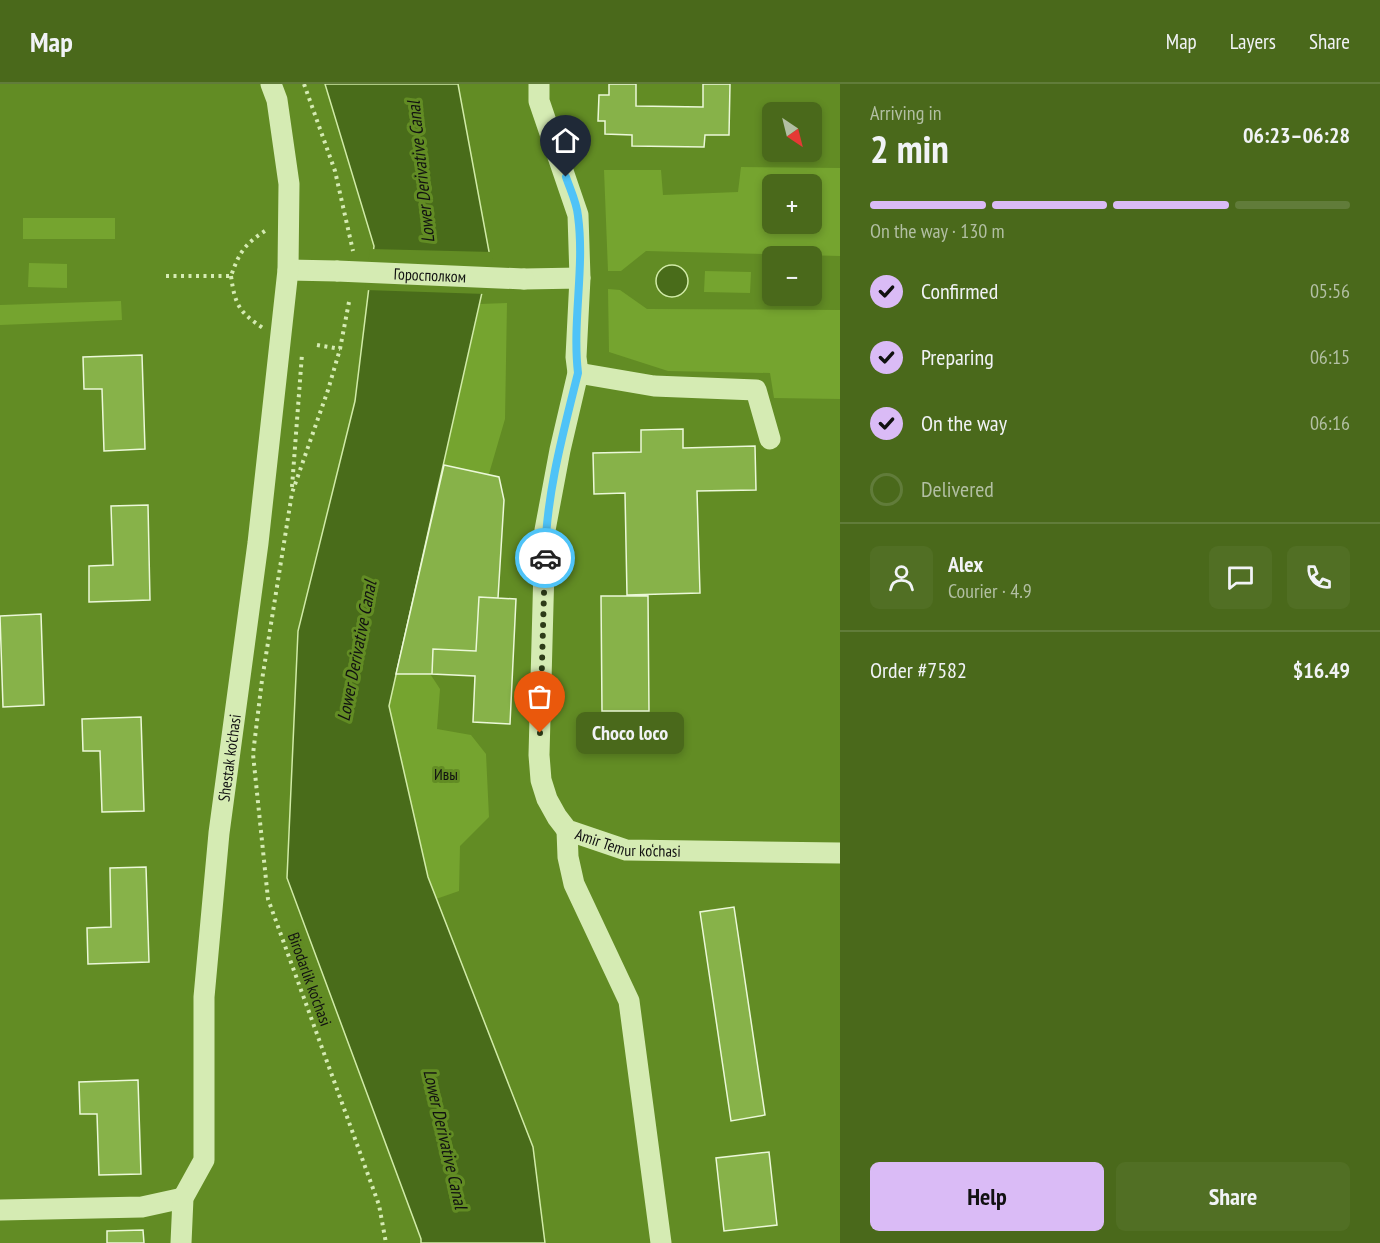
<!DOCTYPE html>
<meta charset="utf-8">
<style>
body{margin:0;font-family:"PT Sans Narrow",sans-serif;background:#516f24;color:#f1f3f6;height:100vh;display:flex;flex-direction:column;font-size:22px;white-space:nowrap}
*{box-sizing:border-box;margin:0}
p{font-size:20px;color:#b2bfa3}
.icon{flex:none;width:33px;height:33px;fill:none;stroke:currentColor;stroke-width:2;stroke-linecap:round;stroke-linejoin:round}
.map{position:relative;flex:1;overflow:hidden}
.drawer{display:flex;flex-direction:column;background:#4a691b;width:540px}
.drawer>*{flex:none}
.needle{width:39px;rotate:145deg}
.fabs{position:absolute;left:762px;top:18px;display:grid;gap:12px}
.fabs a{display:grid;place-items:center;width:60px;height:60px;border-radius:9px;background:#4a691b;box-shadow:0 3px 9px #0003;font-size:30px}
.pin{position:absolute;display:grid;place-items:center;width:51px;height:51px;color:#fff;margin:-62px -26px;border-radius:50% 50% 50% 0;rotate:-45deg;box-shadow:0 0 6px #0007}
.pin .icon{rotate:45deg}
.courier{position:absolute;display:grid;place-items:center;width:60px;height:60px;margin:-30px;border:4px solid #4fc3f7;border-radius:50%;background:#fff;color:#222;box-shadow:0 2px 8px #0007}
.bubble{position:absolute;height:42px;border-radius:9px;background:#4a691b;box-shadow:0 3px 9px #0003;font-size:20px;font-weight:800;line-height:42px;text-align:center}
.summary em{font-style:normal;font-weight:800}
.summary div{display:flex;flex-direction:column-reverse}
.summary{display:flex;align-items:center;justify-content:space-between;height:102px;padding:0 30px}
h1{font-size:39px;font-weight:800;line-height:45px}
.bar{display:grid;grid-template-columns:repeat(4,1fr);gap:9px 6px;align-content:center;height:72px;padding:0 30px}
.bar i{height:8px;border-radius:4px;background:#617c3a}
.bar .active{background:#dabbf6}
.bar p{grid-column:span 4}
.line{display:flex;align-items:center;gap:15px;padding:0 30px;border-top:2px solid #617c3a}
.line div{flex:1}
.round{display:grid;place-items:center;flex:none;width:63px;height:63px;border-radius:9px;background:#516f24}
ol{padding:0 30px;list-style:none}
li{display:flex;align-items:center;gap:18px;height:66px}
li p{margin-inline-start:auto}
li .icon{padding:6px;border-radius:50%;background:#dabbf6;color:#111;stroke-width:4}
li:last-child{color:#b2bfa3}
li i{width:33px;height:33px;border:3px solid #617c3a;border-radius:50%}
.action{display:flex;gap:12px;margin-top:auto;padding:12px 30px}
.action a{flex:1;height:69px;border-radius:9px;background:#dabbf6;color:#111;font-size:24px;font-weight:800;line-height:69px;text-align:center}
.action a+a{background:#516f24;color:#f1f3f6}
header{display:flex;align-items:center;gap:36px;box-sizing:border-box;height:84px;padding:0 30px;background:#4a691b;border-bottom:2px solid #617c3a}
header strong{font-size:28px}
nav{display:flex;gap:33px;margin-inline-start:auto;font-size:21px}
main{display:flex;flex:1;min-height:0}
.map>svg:first-child{display:block}
.green{fill:#75a42f;fill-rule:evenodd}
.water{fill:#496c1a;stroke:#d1eba7;stroke-width:1.5}
.pier{fill:#628c24}
.building{fill:#87b249;stroke:#ebf8d8;stroke-width:1.5}
.lines{fill:none;stroke-linecap:round;stroke-linejoin:round}
.path{stroke:#d5ebb3;stroke-width:4;stroke-dasharray:3 4.5;stroke-linecap:butt}
.minor{stroke:#d5ebb3;stroke-width:21}
.minor-bridge{stroke:#d5ebb3;stroke-width:21}
.done{stroke:#2d3c18;stroke-width:6;stroke-dasharray:0 10.8}
.route{stroke:#4fc3f7;stroke-width:8}
.labels{text-anchor:middle;stroke-width:6;stroke-linejoin:round;paint-order:stroke}
.street-label{font-size:16px;fill:#111;stroke:#628c24}
.park-label{font-size:16px;fill:#111;stroke:#628c24}
.water-label{font-size:18px;font-style:italic;fill:#111;stroke:#628c24}
</style>
<header>
<strong>Map</strong>
<nav><a>Map</a><a>Layers</a><a>Share</a></nav>
</header>
<main>
<div class="map">
<svg width="840" height="1159" viewBox="0 0 840 1159">
<rect width="100%" height="100%" fill="#628c24"/>
<path class="green" d="M741,83l99,1v88l-194,-5 -25,20h-13l-4,-101h57l2,25 75,-3zM772,100h40v40h-40z
M23,134h92v21h-92z
M29,179l38,1v24l-39,-1z
M705,187l46,1 -1,21 -46,-1z
M608,205l12,1 27,19 193,1v89l-66,-1 -4,-25 -102,-2 -59,-19z
M121,217l1,19 -122,5v-20z
M507,219l-2,116 -52,178 -32,63 19,29 -3,40 34,6 15,19 3,63 -29,29 -1,45 -23,8 -8,-22 -39,-171 91,-402z"/>
<path class="water" d="M325,0h133l32,173 -101,449 39,171 105,270 12,96h-124v-4l-134,-361 11,-247 57,-230 19,-155z
M656 197a16 16 0 1 1 32 0a16 16 0 1 1-32 0Z"/>
<path class="pier" d="M370,165l123,3v5l-8,37 -120,-4z"/>
<path class="building" d="M609,0h27v22l67,1v-23h27l-1,51h-24l-1,12 -72,-1v-11l-27,-1v-13h-7l1,-26h10z
M142,271l3,94 -41,2 -2,-62h-18l-1,-32z
M683,345v19l72,-2 1,44 -59,1 3,102 -73,2 -2,-102 -31,1 -1,-41 48,-1v-22z
M444,381l55,12 5,23 -6,98 -19,-1 -3,54 -43,-2 -1,25h-36z
M148,421l2,95 -61,2v-36l24,-1 -2,-59z
M601,512h47l1,115h-47z
M479,513l37,2 -6,125 -37,-2 2,-46 -43,-2 1,-25 43,2z
M41,530l3,91 -41,2 -3,-91z
M141,633l3,94 -42,1 -2,-61h-17l-1,-32z
M146,783l3,95 -61,2 -1,-36 24,-1 -1,-59z
M734,823l31,208 -34,6 -31,-209z
M138,996l3,94 -42,1 -2,-61h-17l-1,-32z
M769,1068l8,73 -53,6 -8,-73z
M143,1146l1,13h-37v-12z"/>
<g class="lines">
<path class="path" d="M304,0l31,87 18,80
M166,192h65c9,-26 15,-33 37,-47
M231,192c4,29 8,36 32,52
M349,218l-9,47 -12,41 -36,103 -30,187 -9,74 15,145 111,306 7,38
M317,261l23,4
M292,403l10,-133"/>
<g class="minor">
<path d="M539,0v17l39,114 2,63"/>
<path d="M288,186l49,1"/>
<path id="s1" d="M524,195l56,-1 -4,79 2,16 -18,77 -15,80 -6,225 2,25 6,19 10,18 10,13 59,20 214,3"/>
<path d="M578,289l76,13 102,4 14,49"/>
<path d="M567,746l1,27 6,27 55,117 32,242"/>
<path d="M0,1126l142,-3 41,-9"/>
<path id="s2" d="M181,1159l2,-45 21,-38v-163l15,-164 39,-290 30,-273 1,-86 -12,-84 -6,-16"/>
</g>
<path class="minor-bridge" id="s3" d="M337,187l187,8"/>
</g>
<g class="lines">
<path class="done" d="M540,649l5,-175"/>
<path class="route" d="M545,474c1,-63 18,-125 33,-185 -6,-52 7,-105 0,-157 -1,-13 -8,-27 -12,-39"/>
</g>
<g class="labels">
<g class="street-label">
<text dy="6" stroke="none"><textPath href="#s3" startOffset="93">Горосполком</textPath></text>
<text dy="6" stroke="none"><textPath href="#s2" startOffset="492">Shestak ko'chasi</textPath></text>
<text dy="6" stroke="none"><textPath href="#s1" startOffset="682">Amir Temur ko‘chasi</textPath></text>
<text transform="translate(310 895) rotate(70)" y="6">Birodarlik ko'chasi</text>
</g>
<g class="park-label">
<text x="446" y="696">Ивы</text>
</g>
<g class="water-label">
<text transform="translate(421 88) rotate(-96)" y="6">Lower Derivative Canal</text>
<text transform="translate(357 567) rotate(-79)" y="6">Lower Derivative Canal</text>
<text transform="translate(445 1055) rotate(77)" y="6">Lower Derivative Canal</text>
</g>
</g>
</svg>
<div class="fabs">
<a><svg class="needle" viewBox="-14 -14 28 28"><path d="M0-13l5 13h-10z" fill="#e53935"/><path d="M0 13l5-13h-10z" fill="#b2bfa3"/></svg></a>
<a>+</a>
<a>−</a>
</div>
<div class="pin" style="left:540px;top:649px;background:#ea580c"><svg class="icon" aria-label="bag" viewBox="0 0 24 24"><path d="M5 8h14l-1 12H6zM9 8a3 3 0 0 1 6 0"/></svg></div>
<div class="pin" style="left:566px;top:93px;background:#1f2937"><svg class="icon" aria-label="home" viewBox="0 0 24 24"><path d="M3 11l9-7 9 7M6 9v11h12V9"/></svg></div>
<div class="courier" style="left:545px;top:474px"><svg class="icon" aria-label="car" viewBox="0 0 24 24"><path d="M5 17H2v-5l4-1 3-4h7l3 4 3 1v5h-3M9 17h6M6 11h13"/><circle cx="7" cy="17" r="2"/><circle cx="17" cy="17" r="2"/></svg></div>
<div class="bubble" style="left:576px;top:628px;width:108px">Choco loco</div>
</div>
<section class="drawer">
<div class="summary"><div><h1>2 min</h1><p>Arriving in</p></div><em>06:23–06:28</em></div>
<div class="bar"><i class="active"></i><i class="active"></i><i class="active"></i><i></i><p>On the way · 130 m</p></div>
<ol>
<li><svg class="icon" aria-label="check" viewBox="0 0 24 24"><path d="M5 12l5 5 9-10"/></svg>Confirmed<p>05:56</p></li>
<li><svg class="icon" aria-label="check" viewBox="0 0 24 24"><path d="M5 12l5 5 9-10"/></svg>Preparing<p>06:15</p></li>
<li><svg class="icon" aria-label="check" viewBox="0 0 24 24"><path d="M5 12l5 5 9-10"/></svg>On the way<p>06:16</p></li>
<li><i></i>Delivered</li>
</ol>
<div class="line" style="height:108px"><a class="round"><svg class="icon" aria-label="person" viewBox="0 0 24 24"><circle cx="12" cy="8" r="4"/><path d="M4 21q1-7 8-7t8 7"/></svg></a><div><b>Alex</b><p>Courier · 4.9</p></div><a class="round"><svg class="icon" aria-label="chat" viewBox="0 0 24 24"><path d="M4 5h16v11H9l-5 4z"/></svg></a><a class="round"><svg class="icon" aria-label="phone" viewBox="0 0 24 24"><path d="M5 4h4l2 5-3 2q2 4 5 5l2-3 5 2v4C11 20 4 13 5 4z"/></svg></a></div>
<div class="line" style="height:78px"><div>Order #7582</div><b>$16.49</b></div>
<div class="action"><a>Help</a><a>Share</a></div>
</section>
</main>
